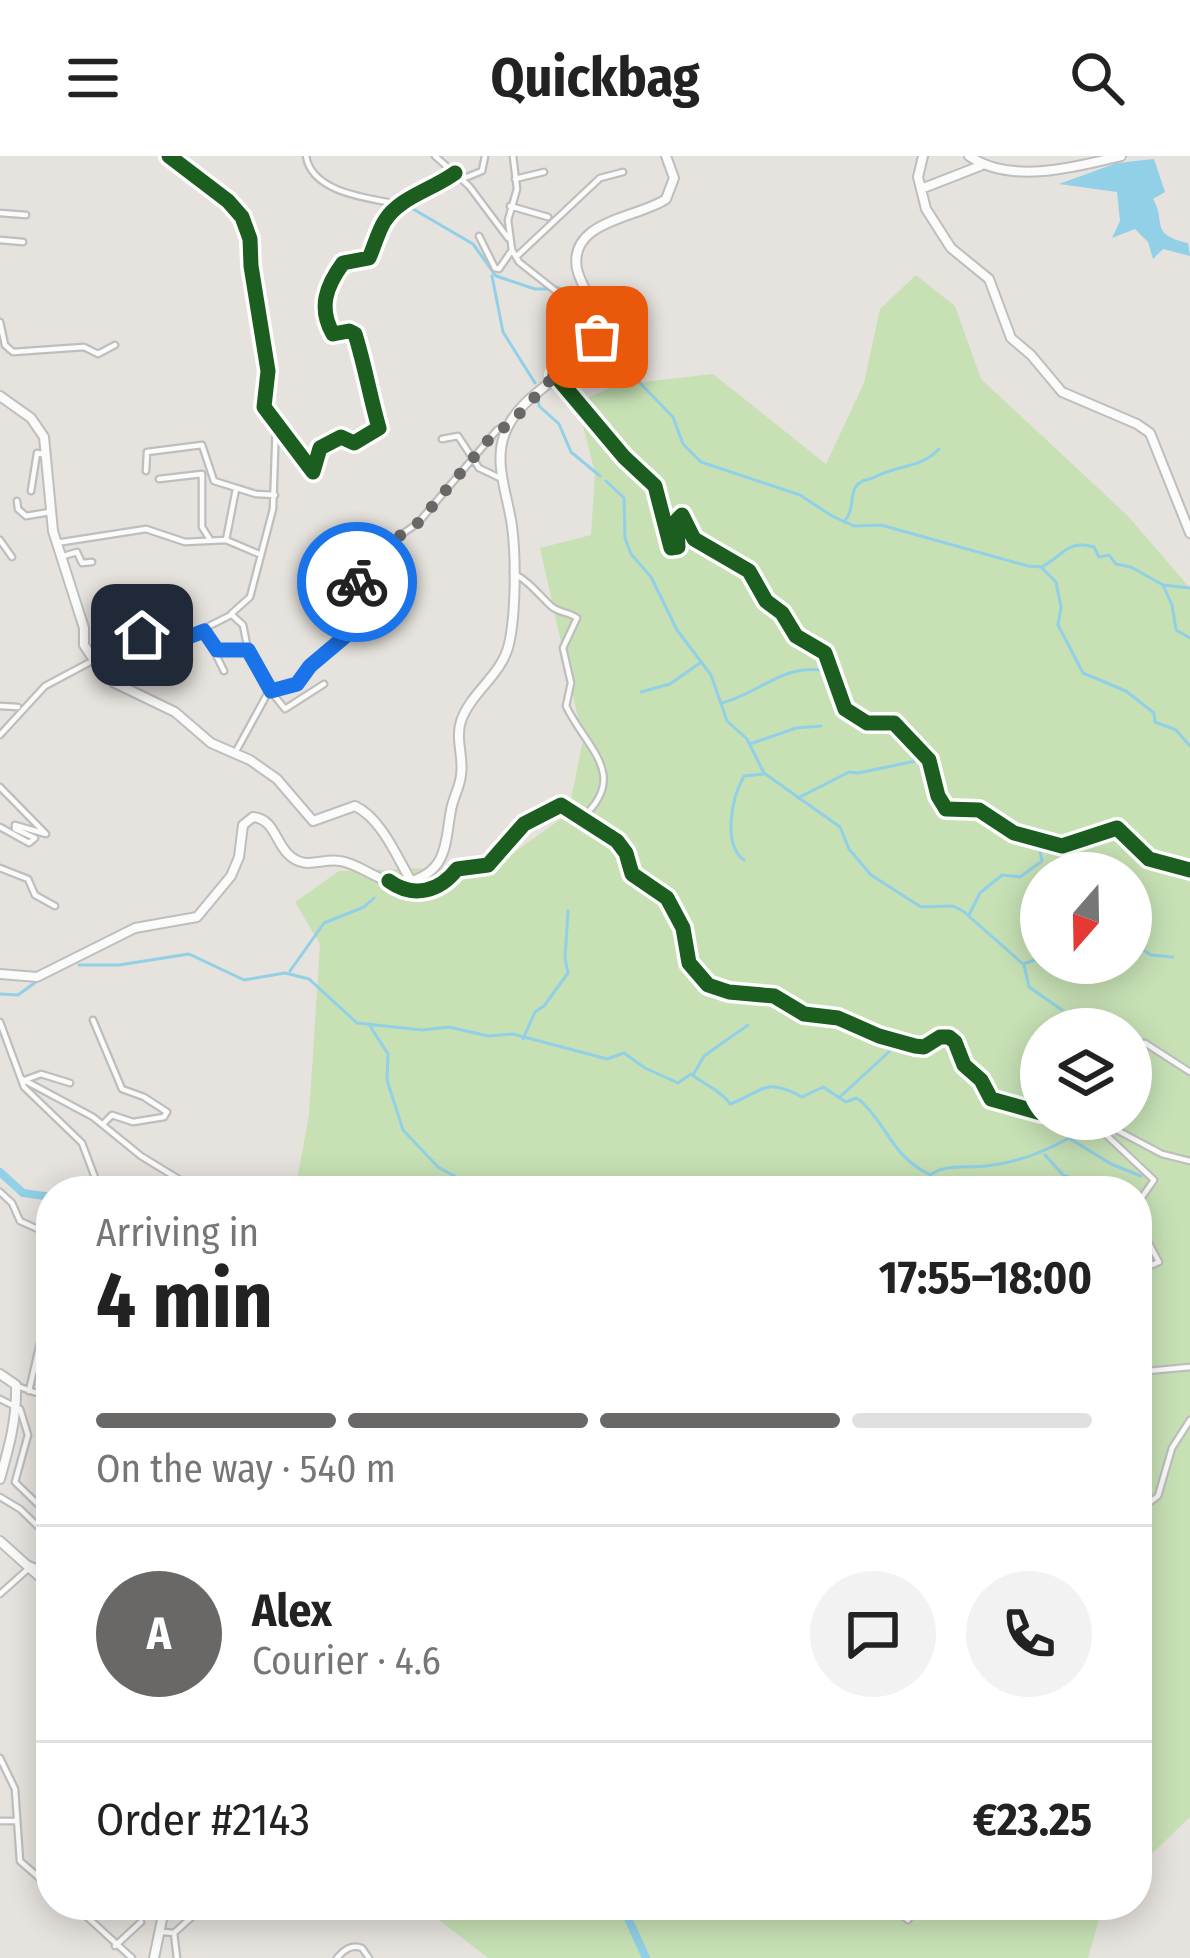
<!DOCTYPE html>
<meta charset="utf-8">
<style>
body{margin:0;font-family:"Fira Sans Condensed",sans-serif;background:#f2f2f2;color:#222;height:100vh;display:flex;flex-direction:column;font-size:45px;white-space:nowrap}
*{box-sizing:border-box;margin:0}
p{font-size:39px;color:#767676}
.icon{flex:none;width:66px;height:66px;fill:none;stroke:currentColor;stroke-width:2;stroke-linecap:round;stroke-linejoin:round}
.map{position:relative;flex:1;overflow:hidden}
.details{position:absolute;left:36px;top:1020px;width:1116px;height:744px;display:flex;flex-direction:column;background:#fff;border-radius:48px;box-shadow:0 6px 30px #0003}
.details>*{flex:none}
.needle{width:78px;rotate:200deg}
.buttons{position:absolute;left:1020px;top:696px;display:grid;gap:24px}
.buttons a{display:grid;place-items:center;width:132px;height:132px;border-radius:50%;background:#fff;box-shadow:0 6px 30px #0003;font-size:60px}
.pin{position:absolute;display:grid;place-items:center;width:102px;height:102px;color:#fff;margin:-51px;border-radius:24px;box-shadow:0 6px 18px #0006}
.courier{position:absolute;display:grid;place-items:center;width:120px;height:120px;margin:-60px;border:9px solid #1a73e8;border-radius:50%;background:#fff;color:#222;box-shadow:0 3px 15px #0007}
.summary em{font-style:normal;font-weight:700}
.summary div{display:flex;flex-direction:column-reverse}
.summary{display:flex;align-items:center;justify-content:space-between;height:204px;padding:0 60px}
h1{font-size:78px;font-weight:700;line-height:90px}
.bar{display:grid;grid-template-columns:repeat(4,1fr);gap:18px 12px;align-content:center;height:144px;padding:0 60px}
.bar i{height:15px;border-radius:9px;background:#e0e0e0}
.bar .active{background:#6a6867}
.bar p{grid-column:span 4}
.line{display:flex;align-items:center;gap:30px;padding:0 60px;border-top:3px solid #e0e0e0}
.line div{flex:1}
.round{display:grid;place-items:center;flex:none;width:126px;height:126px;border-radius:63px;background:#f2f2f2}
header{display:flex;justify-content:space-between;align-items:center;height:156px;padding:0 60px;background:#fff;font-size:54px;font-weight:700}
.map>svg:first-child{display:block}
.green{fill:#c7e1b5;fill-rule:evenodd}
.water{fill:#91d0e7}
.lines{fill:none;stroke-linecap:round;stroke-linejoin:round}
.stream{stroke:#91d0e7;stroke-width:3}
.river{stroke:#91d0e7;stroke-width:8}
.street-casing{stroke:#bfbebe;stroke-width:9}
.secondary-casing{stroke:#bfbebe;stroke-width:12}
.street{stroke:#fbfbfa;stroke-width:4.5}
.secondary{stroke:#fbfbfa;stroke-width:8}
.cycleway-casing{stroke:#fff;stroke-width:22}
.cycleway{stroke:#1b5e20;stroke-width:15}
.done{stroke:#6a6867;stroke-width:12;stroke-dasharray:0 21.6}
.route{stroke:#1a73e8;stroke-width:15}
</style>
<header><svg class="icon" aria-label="menu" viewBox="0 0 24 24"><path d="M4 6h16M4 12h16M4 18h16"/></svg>Quickbag<svg class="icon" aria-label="search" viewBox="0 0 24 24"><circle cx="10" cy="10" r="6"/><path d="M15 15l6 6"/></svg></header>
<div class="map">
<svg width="1190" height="1802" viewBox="0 0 1190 1802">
<rect width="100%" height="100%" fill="#e6e2dd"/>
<path class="green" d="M916,119l39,31 26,73 147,137 62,72v1229l-53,51v-677h-842l14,-76 11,-171 -25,-42 44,-31 156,-5 73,-52 15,-74 -43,-192 51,-13 4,-62 -18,-71 40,-17 96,-11 113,90 38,-81 16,-74zM1041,717h90v90h-90zM1041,873h90v90h-90z
M392,1749h711l-15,53h-600l-62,-48z"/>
<path class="water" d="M1154,3l11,33 -12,7c14,23 -5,35 35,44l2,13 -27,-7 -10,10 -5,-17 -13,-13 -23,9 8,-17 -3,-29 -58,-8 58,-21z"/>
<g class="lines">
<path class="stream" d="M389,48l19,2 65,38 23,32 39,13h14
M492,120l11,56 32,51
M556,131l19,7 20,30
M605,176l30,46 38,39 10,27 18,18 99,33 32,21 22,10 27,-1 147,41 13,1c22,-10 25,-28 53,-20l5,10 10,-2 7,9 15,3 32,18 27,3
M538,241l1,9 20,18 12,28 29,24
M606,325l18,17 1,40 6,16 20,23 26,53 34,45 16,46 20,18 17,34 76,54 9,22 22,26 50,32 32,-1 10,5 60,53 18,-6
M844,366c12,-14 4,-26 13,-37 7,-7 10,-4 18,-8 25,-13 45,-8 64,-28
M1042,412l14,14 5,25 -3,18 25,48 43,18 28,22 1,9 21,8 14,16
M1163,429l9,20 4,25 14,8
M641,536l29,-8 30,-21
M721,547c36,-8 64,-41 103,-32
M750,588l46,-16 25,-2
M798,642l51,-26 9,1 58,-12
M744,704c-22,-16 -12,-63 0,-84l19,-2
M969,759l11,-22 22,-18 18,2 22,-16 -2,-11
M1131,786l20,13 22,2
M79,809h40l70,-11 55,26 41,-7 24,6 48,44 65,7 27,-3 39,9 25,-2 94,25 17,-6 21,15 33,15 13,-9c11,9 32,18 39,30 33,-12 34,-28 72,-7l21,-10 23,15 10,-4 5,3c29,28 29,53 69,74 15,-11 34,-7 56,-9 30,-3 58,-14 83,-28l42,26 30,12
M1024,809l5,22 33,23
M290,815l34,-48 40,-16 10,-9
M0,838l18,1 18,-13
M370,870l18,28 -1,26 16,50 35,37 43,24
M523,883l12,-27 9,-6 24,-33 -3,-15 3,-47
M693,919l11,-19 44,-31
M841,940l51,-47 24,1
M1045,999l18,20 46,16"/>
<path class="river" d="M0,1016l23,21 28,4
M622,1749l24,53"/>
<defs>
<path id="street" d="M169,0l59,45 14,16 8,22 1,27 17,105 -4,36 49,65 7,-24 21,-11 13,6 25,-15c-9,-31 -14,-62 -24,-94l-6,-3 -16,3c-15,-26 -7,-48 10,-71l26,-5c5,-11 9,-26 15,-36 15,-25 48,-32 71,-49
M306,0c6,37 62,42 92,48
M435,0l34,30 39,52
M513,0l4,33 -9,31 4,30 7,12 38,30 36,45
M462,23l20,-8 3,-15
M515,23l29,-7
M510,50l38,11
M0,57l26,2
M479,80l16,32 4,1 13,-19
M0,84l23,2
M516,101l84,-79 23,-6
M0,166l5,23 8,7 71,-5 14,7 17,-9
M556,220l68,81 31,29 16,62 7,-1 -1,-27 5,-5 12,24 55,32 17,30 16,12 14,23 29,17 20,56 22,14h27l35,37 9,36 8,13 33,1 35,23 48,13 55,-18 32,31 41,11
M442,283l16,-3 21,32 25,12
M146,315l1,-19 55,-7 12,36 42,13 19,1
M159,323l43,-5v53l7,11
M31,335l6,-38 10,2
M17,345l1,8 8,7 24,-4
M0,384l12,17
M226,384l10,-51
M56,387l90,-14 39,13 41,-2 33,14
M60,401l17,-5 5,11 10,-1
M513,417c17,9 25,21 38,33 8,7 18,6 26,12l-14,30 8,35 -5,23c20,42 64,69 16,112
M204,475l20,40
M217,494h30
M98,501l5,-12 32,-11 42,8 52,-26
M271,535l26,-7 22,-26 28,-22 4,-9v-31l24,-43 43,-30 79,-93 8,-4
M273,538l12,15 39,-25
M0,550l18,1
M0,579l45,-49 49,-26
M235,597l35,-64 -21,-34 -6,-30 -12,-11 19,-17 23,-88 3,-87
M0,631l46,47 -31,-9v4l20,9 -6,5 -29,-16
M0,712l28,11 7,16 20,11
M393,729c29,9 46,7 64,-16l27,-2 47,-49 30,-13 56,36 9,12 6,21 35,24 16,30 6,35 19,22 21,7 45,4 30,18 34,4 41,18 36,10 9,1 16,-10h9l6,5 9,23 17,15 10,19 50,14
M93,864l29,69 22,8 23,15 -3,5 -31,5 -21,-7 -9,9
M0,866l24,65 58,56 18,48
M1131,888l14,-1 45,29
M22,923l71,38 48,39 57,35
M25,924l16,-6 29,9
M1080,963l20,10 54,51 -14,20 4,34 15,28 -7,3 -15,-8
M1096,963l66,35 28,7
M0,1036l12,11 8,18 31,14
M1137,1216l53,-5
M17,1230l34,12
M29,1235l13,-57 9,-5
M0,1243l20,10 8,26 -13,47 36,35
M0,1341l20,12 31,30
M1137,1356l21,-16 14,-48 18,-28
M28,1408l23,9
M0,1438l28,-25
M51,1500v39
M0,1602l15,31 5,72 31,27
M50,1621l1,3
M0,1665h17
M74,1749l58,53
M892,1749l2,6 4,-6
M908,1749l-4,12 4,3 7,-15
M163,1776l11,1 31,-28
M174,1777l3,25
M115,1790l26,-24
M337,1802c7,-8 14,-14 25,-10l7,10"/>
<path id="secondary" d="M923,0l-5,21 8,32 25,39 38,31 22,59 20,17 31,37 75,32 13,9 40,100
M969,0c42,29 107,11 152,0
M921,33l59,-23
M0,240l31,22 13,19 9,94 31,97v17l10,15 4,-3 15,25 62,30 36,31 39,17 27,19 36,42 42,-15c26,12 42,51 56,75
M0,818l37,3 98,-49 62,-11 34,-41 8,-19 4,-32 10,-8c21,2 22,24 35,37 17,17 32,4 52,7 23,3 43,27 68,21 41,-11 37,-41 43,-72 2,-12 9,-23 10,-35 3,-18 -6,-36 0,-54 10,-29 41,-46 48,-77 7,-31 7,-87 3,-118 -4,-29 -18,-62 -8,-90 16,-51 91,-66 96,-116 -5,-17 -19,-33 -23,-51 -9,-49 62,-51 89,-70l8,-21 -8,-22
M0,1218l16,11c1,34 -7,62 -16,94
M0,1385l51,46
M154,1802l11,-53"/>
</defs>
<use href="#street" class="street-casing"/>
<use href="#secondary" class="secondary-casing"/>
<use href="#street" class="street"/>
<use href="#secondary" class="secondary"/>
<defs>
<path id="cycleway" d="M169,0l59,45 14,16 8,22 1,27 17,105 -4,36 49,65 7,-24 21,-11 13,6 25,-15c-9,-31 -14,-62 -24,-94l-6,-3 -16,3c-15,-26 -7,-48 10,-71l26,-5c5,-11 9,-26 15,-36 15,-25 48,-32 71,-49
M555,219l69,82 31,29 16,62 7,-1 -1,-27 5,-5 12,24 55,32 17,30 16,12 14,23 29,17 20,56 22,14h27l35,37 9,36 8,13 33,1 35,23 48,13 55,-18 32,31 41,11
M389,725c25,18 51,10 68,-12l31,-4 36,-41 37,-19 56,36 9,12 6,21 35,24 16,30 6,35 19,22 21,7 45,4 30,18 34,4 41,18 36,10 9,1 16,-10h9l6,5 9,23 17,15 10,19 50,14"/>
</defs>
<use href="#cycleway" class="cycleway-casing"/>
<use href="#cycleway" class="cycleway"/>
</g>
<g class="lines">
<path class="done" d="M357,426l18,-29 43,-30 79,-93 11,-4 47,-51 32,-23 10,-15"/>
<path class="route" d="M142,479l31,8 31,-12 13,19h31l23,41 26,-7 13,-18 38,-32 1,-29 8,-23"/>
</g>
</svg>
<div class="buttons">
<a><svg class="needle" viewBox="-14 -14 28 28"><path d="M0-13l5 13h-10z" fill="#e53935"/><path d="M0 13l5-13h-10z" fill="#767676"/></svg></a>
<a><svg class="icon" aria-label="layers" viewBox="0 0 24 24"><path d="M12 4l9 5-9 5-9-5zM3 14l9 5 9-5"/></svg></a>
</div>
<div class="pin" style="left:597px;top:181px;background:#ea580c"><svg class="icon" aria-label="bag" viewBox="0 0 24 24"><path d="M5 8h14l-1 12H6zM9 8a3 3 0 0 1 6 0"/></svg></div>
<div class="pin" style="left:142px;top:479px;background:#1f2937"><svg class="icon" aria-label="home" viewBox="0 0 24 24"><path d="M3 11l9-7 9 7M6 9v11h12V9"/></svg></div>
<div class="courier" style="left:357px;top:426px"><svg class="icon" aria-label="bike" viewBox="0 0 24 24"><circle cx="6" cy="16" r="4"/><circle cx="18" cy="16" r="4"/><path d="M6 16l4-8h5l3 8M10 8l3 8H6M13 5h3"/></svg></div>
<section class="details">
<div class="summary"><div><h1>4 min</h1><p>Arriving in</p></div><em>17:55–18:00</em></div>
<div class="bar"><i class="active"></i><i class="active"></i><i class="active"></i><i></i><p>On the way · 540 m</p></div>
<div class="line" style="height:216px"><b class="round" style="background:#6a6867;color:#fff">A</b><div><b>Alex</b><p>Courier · 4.6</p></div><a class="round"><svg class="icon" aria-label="chat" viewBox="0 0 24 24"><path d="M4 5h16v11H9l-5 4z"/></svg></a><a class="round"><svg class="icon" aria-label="phone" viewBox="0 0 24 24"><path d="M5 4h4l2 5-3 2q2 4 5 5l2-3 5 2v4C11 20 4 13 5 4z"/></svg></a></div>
<div class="line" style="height:156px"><div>Order #2143</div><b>€23.25</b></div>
</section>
</div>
